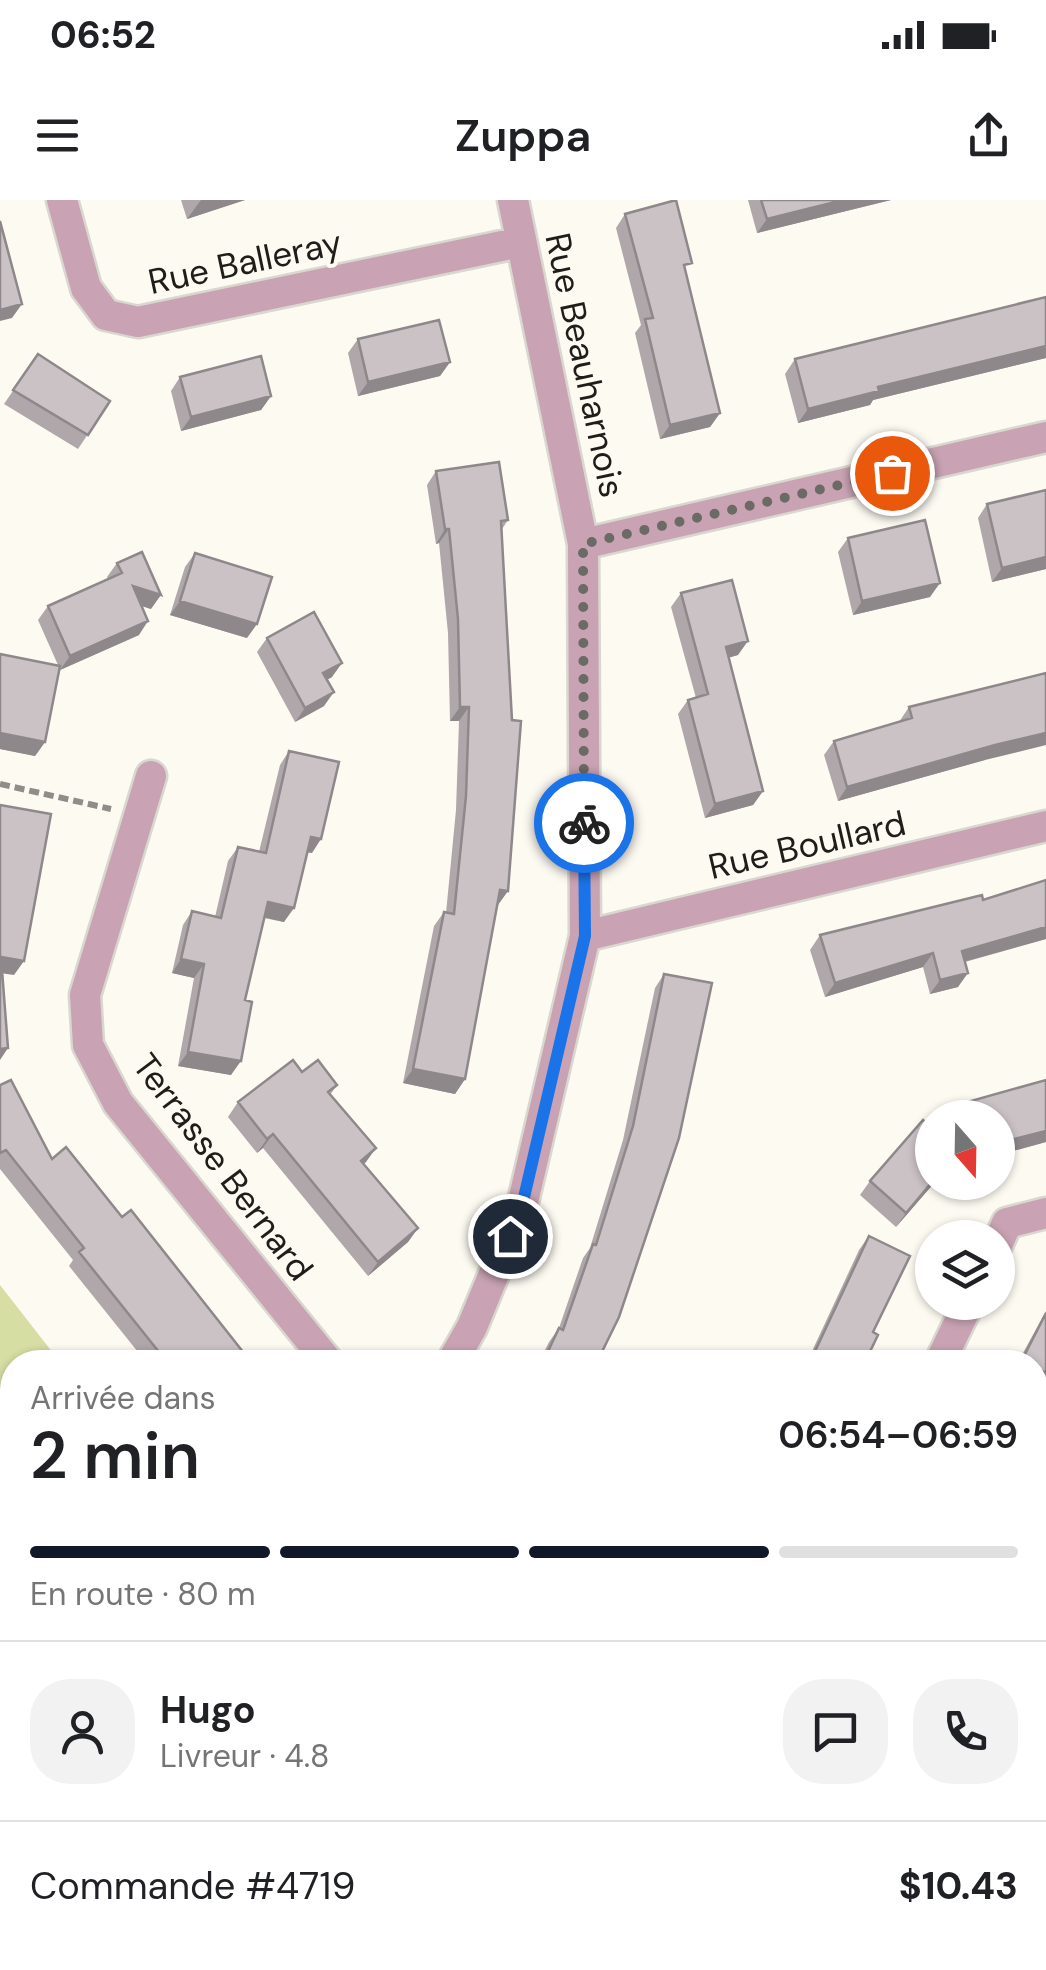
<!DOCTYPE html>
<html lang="fr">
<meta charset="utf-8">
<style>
body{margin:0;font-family:"DM Sans",sans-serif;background:#f2f2f2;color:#202124;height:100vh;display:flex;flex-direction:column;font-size:38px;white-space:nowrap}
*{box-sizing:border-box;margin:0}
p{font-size:32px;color:#757577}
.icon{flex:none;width:55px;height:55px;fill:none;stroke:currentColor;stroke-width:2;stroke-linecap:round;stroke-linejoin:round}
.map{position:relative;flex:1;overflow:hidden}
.side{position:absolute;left:0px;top:1150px;width:1048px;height:620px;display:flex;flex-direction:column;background:#fff;border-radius:40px 40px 0 0;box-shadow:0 2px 8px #0004}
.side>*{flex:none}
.needle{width:65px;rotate:160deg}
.buttons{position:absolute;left:915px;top:900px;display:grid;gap:20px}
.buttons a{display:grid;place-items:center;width:100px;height:100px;border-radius:50%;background:#fff;box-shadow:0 2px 8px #0004;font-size:50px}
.pin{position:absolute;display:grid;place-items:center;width:85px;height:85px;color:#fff;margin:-42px;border:5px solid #fff;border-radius:50%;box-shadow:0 2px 10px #0007}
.courier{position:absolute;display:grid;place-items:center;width:100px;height:100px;margin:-50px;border:8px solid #1a73e8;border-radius:50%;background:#fff;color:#222;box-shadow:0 2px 12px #0007}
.summary em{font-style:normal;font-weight:600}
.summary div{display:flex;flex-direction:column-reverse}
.summary{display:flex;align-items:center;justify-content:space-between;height:170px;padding:0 30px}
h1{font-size:65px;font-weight:600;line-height:75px}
.bar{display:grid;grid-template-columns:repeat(4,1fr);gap:15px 10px;align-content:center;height:120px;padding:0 30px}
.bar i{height:12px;border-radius:8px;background:#e0e0e0}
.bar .current{background:#111827}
.bar p{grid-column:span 4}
.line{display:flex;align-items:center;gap:25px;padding:0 30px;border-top:2px solid #e0e0e0}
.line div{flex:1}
.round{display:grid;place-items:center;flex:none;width:105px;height:105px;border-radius:40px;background:#f2f2f2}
.status{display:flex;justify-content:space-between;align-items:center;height:70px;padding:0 50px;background:#fff;direction:ltr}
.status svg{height:28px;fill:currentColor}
header{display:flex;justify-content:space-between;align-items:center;height:130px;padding:0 30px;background:#fff;font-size:45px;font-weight:600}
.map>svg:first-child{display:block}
.green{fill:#d6dea4}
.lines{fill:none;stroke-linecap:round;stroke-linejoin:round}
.minor-casing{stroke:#d9d7cf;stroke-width:35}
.path{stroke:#8f8d88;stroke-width:6;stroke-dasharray:10 5;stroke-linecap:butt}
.minor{stroke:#c9a3b3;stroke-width:30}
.wall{fill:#afa7aa}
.shaded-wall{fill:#8e888b}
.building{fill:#cbc2c6;stroke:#8e888b;stroke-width:2.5}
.done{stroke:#6c6a66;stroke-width:10;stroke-dasharray:0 18}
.route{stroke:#1a73e8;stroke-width:12}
.labels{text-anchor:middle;stroke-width:8;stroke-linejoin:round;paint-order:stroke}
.street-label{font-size:35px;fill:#1e1d1a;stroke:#fdfaf2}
</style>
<div class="status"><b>06:52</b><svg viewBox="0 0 49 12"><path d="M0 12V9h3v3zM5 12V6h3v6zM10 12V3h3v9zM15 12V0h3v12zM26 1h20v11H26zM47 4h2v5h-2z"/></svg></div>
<header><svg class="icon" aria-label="menu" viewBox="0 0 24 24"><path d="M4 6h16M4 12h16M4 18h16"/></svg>Zuppa<svg class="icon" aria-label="share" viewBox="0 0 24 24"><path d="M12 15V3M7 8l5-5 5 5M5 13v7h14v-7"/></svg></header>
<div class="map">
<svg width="1046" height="1770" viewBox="0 0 1046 1770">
<rect width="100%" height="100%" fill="#fdfaf2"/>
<path class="green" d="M0,1085l60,77h-48v306l-12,2z"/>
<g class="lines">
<defs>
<path id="minor" d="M62,0l24,88 20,27 32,7 383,-80
M583,344l463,-107
M151,576l-66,219 3,50 30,58 210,259
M585,736l461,-110
M998,1043l9,-20 39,-10
M452,1162l20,-35 50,-121 63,-270 -2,-392 -70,-344
M940,1162l29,-60
M1035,1279l11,6
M0,1502l12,-2
M1035,1694l11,6
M217,1758l24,6 100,-6
M532,1758l8,12
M119,1770l6,-12"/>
</defs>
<use href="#minor" class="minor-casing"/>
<path class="path" d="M0,584l111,25"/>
<use href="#minor" class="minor"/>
</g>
<path class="wall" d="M181,0h64l-58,19z
M748,0h143l-134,33z
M625,14l61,57 34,142 -10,14 -50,12 -25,-106 6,-8 -25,-97z
M1046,97v61l-173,42 -3,5 -72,18 -13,-49 10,-15z
M358,139l92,23 -10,14 -82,20 -10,-43z
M38,154l72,47 -32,48 -74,-45z
M180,177l91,19 -10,14 -80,21 -10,-40z
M436,271l72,49 -6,9 6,362 -11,14 -32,174 -10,15 -52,-11 31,-157 10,-14 2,1 10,-103 3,-89h-9l-2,-88 -9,-90 -3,1 -9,-59z
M987,304l59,65 -54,13 -14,-64z
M848,338l82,59 -77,18 -15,-63z
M195,353l52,85 -77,-23 15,-48z
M117,363l34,46 -9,-3 -3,29 -79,35 -15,72 -10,14 -35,-7v-95l58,11 -20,-45 10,-14 60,-27 -1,-2z
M681,393l57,62 -10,3 35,133 -10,14 -48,13 -27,-104 10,-14 8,-2 -25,-91z
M267,438l65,39 -5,3 -3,26 -29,16 -38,-70z
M909,507l76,53 -147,41 -14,-46 10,-14 65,-19z
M289,551l23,102 -5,-1 -23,70 -20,-4 -19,82 -14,75 -53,-9 16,-88 -22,-5 11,-48 9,-14 23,6 13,-56 10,-14 21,5 21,-87z
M1046,680v59l-81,23 -7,25 -28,7 -7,-27 -98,30 -15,-47 10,-15 163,-35z
M664,774l-67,388h-58l10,-20 10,-14 24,-70 7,-10 33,-108 32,-152z
M302,872l35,13 -7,10 36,67 -3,2 55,64 -10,14 -40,34 -105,-128 -6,5 -29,-36 10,-15z
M1046,880v62l-48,13v-37h-48l10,-14z
M0,885l52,74 70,58 129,145h-105l-77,-96 4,-6 -73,-91z
M870,981l62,1h3l-39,45 -36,-32z
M869,1036l4,96 -8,30h-58l52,-112z
M1046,1111v81l-11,-6v-24h-17z
M1035,1534l11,6v82l-11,-6z
M12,1574v99h-3l-9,-61v-28l6,-9z
M12,1692v66l-12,12v-54z
M626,1758h76l9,12h-89l-3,-3z
M879,1758h144l23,12h-142z"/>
<path class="shaded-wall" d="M201,0h44l-58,19z
M843,0h48l-134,33 10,-14z
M22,104l-10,14 -12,3v-11z
M1046,146v12l-173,42 -3,5 -72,18 10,-14 70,-22z
M450,162l-10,14 -82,20 10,-14z
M271,196l-10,14 -80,21 10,-14z
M720,213l-10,14 -50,12 10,-14z
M445,329h4l-10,14 -3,1z
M1046,357v12l-54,13 10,-14z
M940,383l-10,14 -77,18 9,-14z
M133,386l28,9 -10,14 -28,-9z
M180,401l77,23 -10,14 -77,-23z
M148,421l-9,14 -79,35 10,-14z
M748,441l-10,14 -22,6 10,-14z
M342,463l-10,14 -19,10 10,-14z
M334,492l-10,14 -29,16 10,-14z
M460,507h9l-10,14h-9z
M0,533l45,9 -10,14 -35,-7z
M1046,533v12l-61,15 -147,41 9,-14 148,-42z
M763,591l-10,14 -48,13 10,-14z
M311,637l10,2 -9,14 -11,-2z
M500,690l8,1 -10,14 -8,-1z
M268,702l26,6 -10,14 -26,-6z
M1046,727v12l-94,26 10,-14z
M933,753l-10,14 -98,30 10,-14z
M1,757l23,4 -10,14 -14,-2z
M181,759l23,5 -10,14 -22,-5z
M968,773l-10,14 -28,7 10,-14z
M8,848l-8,12v-11z
M188,852l53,9 -10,14 -53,-9z
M413,869l52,10 -10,15 -52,-11z
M1046,931v11l-48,13v-12z
M273,934l-10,14 -6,5 10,-14z
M376,948l-10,14 -15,13 10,-14z
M932,982h3l-39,45 10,-14z
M418,1028l-10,14 -40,34 10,-14z"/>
<path class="building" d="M676,0l16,63 -8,2 36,148 -50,12 -25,-106 8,-1 -28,-104z
M761,0h82l-76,19z
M0,21l22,83 -22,6z
M1046,97v49l-168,41 1,4 -71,18 -13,-50z
M439,120l11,42 -82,20 -10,-43z
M38,154l72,47 -22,34 -75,-45z
M261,156l10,40 -80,21 -11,-40z
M499,262l9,58 -7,1 11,199 9,1 -13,170 -8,-1 -35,189 -52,-10 31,-157 10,2 12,-118 3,-89h-9l-2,-88 -9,-90h-4l-9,-58z
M1046,290v67l-44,11 -15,-64z
M925,320l15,63 -78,18 -14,-63z
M142,352l19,43 -28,-9 15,35 -78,35 -22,-50 74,-33 -5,-10z
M195,353l77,24 -15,47 -77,-23z
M732,380l16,61 -22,6 37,144 -48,13 -27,-104 20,-6 -27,-101z
M314,412l28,51 -19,10 11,19 -29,16 -38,-70z
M0,454l60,12 -15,76 -45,-9z
M1046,473v60l-51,12 -148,42 -13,-46 78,-23 -3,-11z
M289,551l50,11 -18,77 -10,-2 -17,71 -26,-6 -23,98 7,2 -11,59 -53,-9 16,-88 -23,-5 11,-48 29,7 17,-71 28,6z
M0,605l51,9 -27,147 -23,-4 7,91 -8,1z
M1046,680v47l-84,24 6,22 -28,7 -7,-27 -98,30 -15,-48 162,-40 1,5z
M664,774l48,9 -33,155 -60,179 -22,45h-54l16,-34 4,2 30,-86 3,1 37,-119z
M293,860l9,12 16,-12 19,25 -9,7 48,56 -15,13 57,67 -40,34 -105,-128 -6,5 -29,-37z
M11,880l41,79 14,-12 56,70 9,-7 120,152h-84l-88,-110 5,-4 -78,-98 -6,3v-68z
M1046,880v51l-48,12v-25h-34l-4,-14z
M923,920l9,8v54l-26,31 -36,-32z
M869,1036l41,20 -37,76 5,3 -13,27h-55z
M1046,1113v60l-11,-6v-5h-9l-4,-2z
M1035,1325l11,5v6l-11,21z
M1035,1534l11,6v63l-11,-6z
M12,1574v42l-6,-41z
M12,1697v61h23l-6,12h-29v-49z
M633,1758h69l9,12h-69z
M916,1758h107l23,12h-105z"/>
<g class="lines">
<path class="done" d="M584,623l-1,-279 309,-71"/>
<path class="route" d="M510,1036l12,-30 63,-270 -1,-113"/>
</g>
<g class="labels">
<g class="street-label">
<text transform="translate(245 62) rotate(-12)" y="12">Rue Balleray</text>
<text transform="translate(585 165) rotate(78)" y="12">Rue Beauharnois</text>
<text transform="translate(807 645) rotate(-13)" y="12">Rue Boullard</text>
<text transform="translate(223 967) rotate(53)" y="12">Terrasse Bernard</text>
</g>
</g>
</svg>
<div class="buttons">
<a><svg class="needle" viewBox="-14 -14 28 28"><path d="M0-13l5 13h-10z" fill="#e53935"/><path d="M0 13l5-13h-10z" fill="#757577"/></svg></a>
<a><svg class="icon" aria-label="layers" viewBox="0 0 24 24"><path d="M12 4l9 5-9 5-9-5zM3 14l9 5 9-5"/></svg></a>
</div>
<div class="pin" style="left:892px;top:273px;background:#ea580c"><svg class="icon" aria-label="bag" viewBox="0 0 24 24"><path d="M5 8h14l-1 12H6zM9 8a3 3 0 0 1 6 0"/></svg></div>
<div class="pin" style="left:510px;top:1036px;background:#1f2937"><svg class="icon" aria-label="home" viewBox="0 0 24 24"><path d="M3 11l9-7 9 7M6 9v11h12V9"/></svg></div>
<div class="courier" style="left:584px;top:623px"><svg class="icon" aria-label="bike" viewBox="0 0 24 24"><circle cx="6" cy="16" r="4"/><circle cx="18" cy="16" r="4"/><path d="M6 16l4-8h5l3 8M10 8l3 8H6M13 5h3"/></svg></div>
<section class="side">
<div class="summary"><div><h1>2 min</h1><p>Arrivée dans</p></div><em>06:54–06:59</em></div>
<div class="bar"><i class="current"></i><i class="current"></i><i class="current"></i><i></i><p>En route · 80 m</p></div>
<div class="line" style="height:180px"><a class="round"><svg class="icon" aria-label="person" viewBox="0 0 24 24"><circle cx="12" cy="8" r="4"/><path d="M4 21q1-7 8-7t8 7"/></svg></a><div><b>Hugo</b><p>Livreur · 4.8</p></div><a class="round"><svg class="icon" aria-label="chat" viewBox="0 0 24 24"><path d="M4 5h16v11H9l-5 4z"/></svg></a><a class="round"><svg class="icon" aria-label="phone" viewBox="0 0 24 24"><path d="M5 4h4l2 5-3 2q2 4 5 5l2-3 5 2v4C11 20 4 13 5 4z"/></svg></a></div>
<div class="line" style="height:130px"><div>Commande #4719</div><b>$10.43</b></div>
</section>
</div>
